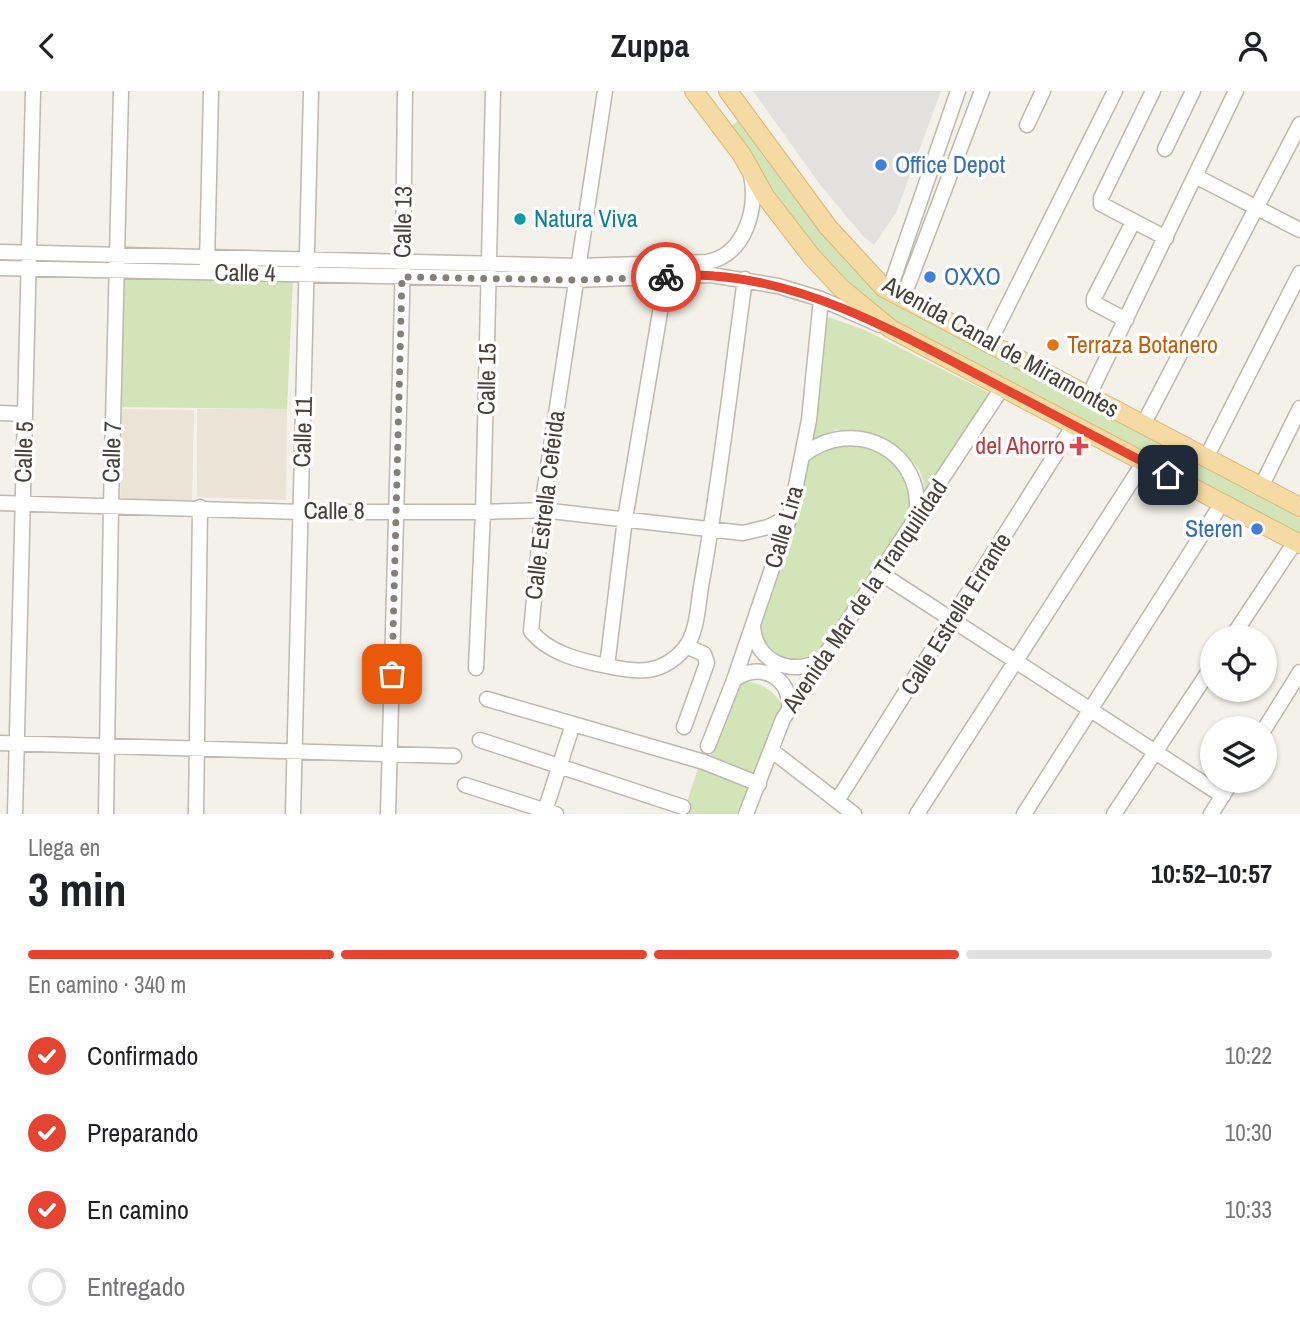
<!DOCTYPE html>
<html lang="es">
<meta charset="utf-8">
<style>
body{margin:0;font-family:"Archivo Narrow",sans-serif;background:#f6f6f6;color:#202124;height:100vh;display:flex;flex-direction:column;font-size:26px;white-space:nowrap}
*{box-sizing:border-box;margin:0}
p{font-size:23px;color:#757577}
.icon{flex:none;width:38px;height:38px;fill:none;stroke:currentColor;stroke-width:2;stroke-linecap:round;stroke-linejoin:round}
.map{position:relative;height:723px;overflow:hidden}
.details{display:flex;flex-direction:column;background:#fff;flex:1}
.details>*{flex:none}
.controls{position:absolute;left:1200px;top:534px;display:grid;gap:14px}
.controls a{display:grid;place-items:center;width:77px;height:77px;border-radius:50%;background:#fff;box-shadow:0 2px 5px #0004;font-size:35px}
.pin{position:absolute;display:grid;place-items:center;width:60px;height:60px;color:#fff;margin:-30px;border-radius:14px;box-shadow:0 4px 10px #0006}
.courier{position:absolute;display:grid;place-items:center;width:70px;height:70px;margin:-35px;border:5px solid #e54431;border-radius:50%;background:#fff;color:#222;box-shadow:0 2px 9px #0007}
.overview em{font-style:normal;font-weight:700}
.overview div{display:flex;flex-direction:column-reverse}
.overview{display:flex;align-items:center;justify-content:space-between;height:119px;padding:0 28px}
h1{font-size:46px;font-weight:700;line-height:52px}
.bar{display:grid;grid-template-columns:repeat(4,1fr);gap:10px 7px;align-content:center;height:84px;padding:0 28px}
.bar i{height:9px;border-radius:5px;background:#e0e0e0}
.bar .active{background:#e54431}
.bar p{grid-column:span 4}
ol{padding:0 28px;list-style:none}
li{display:flex;align-items:center;gap:21px;height:77px}
li p{margin-inline-start:auto}
li .icon{padding:7px;border-radius:50%;background:#e54431;color:#fff;stroke-width:4}
li:last-child{color:#757577}
li i{width:38px;height:38px;border:4px solid #e0e0e0;border-radius:50%}
header{display:flex;justify-content:space-between;align-items:center;height:91px;padding:0 28px;background:#fff;font-size:32px;font-weight:700}
.map>svg:first-child{display:block}
.education{fill:#ebe4d6}
.green{fill:#d2e4b8}
.parking{fill:#e3e1df}
.lines{fill:none;stroke-linecap:round;stroke-linejoin:round}
.minor-casing{stroke:#beb8ae;stroke-width:17}
.major-casing{stroke:#d9b674;stroke-width:20}
.minor{stroke:#fff;stroke-width:14}
.major{stroke:#f5daa3;stroke-width:18}
.done{stroke:#847f77;stroke-width:7;stroke-dasharray:0 12.6}
.route{stroke:#e54431;stroke-width:9}
.shop-dot{fill:#3f7fe0;stroke:#fff;stroke-width:2.5}
.culture-dot{fill:#0f9aa8;stroke:#fff;stroke-width:2.5}
.food-dot{fill:#e8710a;stroke:#fff;stroke-width:2.5}
.health-dot{fill:#e0444e;stroke:#fff;stroke-width:2.5}
.labels{text-anchor:middle;stroke-width:7;stroke-linejoin:round;paint-order:stroke}
.shop-label{font-size:24px;fill:#366cbe;stroke:#fff;text-anchor:start}
.culture-label{font-size:24px;fill:#0d838f;stroke:#fff;text-anchor:start}
.street-label{font-size:24px;fill:#474139;stroke:#fff}
.food-label{font-size:24px;fill:#c56008;stroke:#fff;text-anchor:start}
.health-label{font-size:24px;fill:#be3a42;stroke:#fff;text-anchor:end}
</style>
<header><svg class="icon" aria-label="back" viewBox="0 0 24 24"><path d="M15 5l-7 7 7 7"/></svg>Zuppa<svg class="icon" aria-label="person" viewBox="0 0 24 24"><circle cx="12" cy="8" r="4"/><path d="M4 21q1-7 8-7t8 7"/></svg></header>
<div class="map">
<svg width="1300" height="723" viewBox="0 0 1300 723">
<rect width="100%" height="100%" fill="#f4f1eb"/>
<path class="education" d="M122,318l72,1 -2,94 -72,-1z
M197,318h90l-1,91 -89,-3z"/>
<path class="green" d="M739,29l81,110 63,68 282,148 -7,14 -268,-139 -84,-81 -76,-113z
M123,184l170,3 -6,131 -167,-2z
M820,223l45,16 128,65 -72,112c1,-7 4,-15 3,-22 -3,-37 -59,-49 -88,-56l-28,19z
M850,349l56,23 6,57 -88,131 -29,9 -12,-3 -21,-13 -5,-19 51,-168z
M1195,371l105,56v16l-111,-58z
M745,591c19,0 32,12 40,28l-28,69 -48,-19 28,-76z
M699,674l55,21 -12,28h-59z"/>
<path class="parking" d="M753,0h188l-45,122 -22,32 -11,-9 -42,-50z"/>
<g class="lines">
<defs>
<path id="minor" d="M605,0l-61,402 -13,138c17,22 50,30 76,35 32,7 55,9 78,-18 13,-16 13,-47 17,-67 18,-100 29,-201 43,-302
M1153,0l-52,107v6l65,34
M1027,34l16,-34
M1165,58l28,-58
M1195,85l105,54
M0,161l578,14 129,-4c38,-7 51,-53 44,-87
M207,173l4,-173
M0,177l575,12 136,-5 67,11 43,13 59,26
M889,200l69,-200
M903,207l79,-207
M1126,229l-32,-17v-5l39,-76
M988,254l127,-254
M1088,306l148,-306
M0,322l25,1
M1143,334l157,-301
M802,365c52,-42 125,-5 114,63
M1206,367l94,-185
M1261,396l39,-79
M0,412l300,9h183l59,-2 201,23 25,-6 22,-11
M880,482l343,223
M753,534c1,37 40,53 69,34
M1232,546l63,-95
M607,575l18,-147 41,-242
M476,577l7,-156 10,-421
M734,589c25,-20 59,-2 55,30
M487,608l217,63 55,22
M684,636l23,-64 -3,-9 -18,-8
M1265,637l35,-56
M480,649l203,67
M0,652l454,13
M708,655l26,-66 56,-164 19,-96 12,-121
M771,659l83,64
M465,694l91,29
M837,710l237,-376
M545,720l28,-87
M15,723l18,-723
M106,723l5,-308 10,-415
M196,723l4,-307
M293,723l18,-723
M388,723l15,-552 2,-171
M746,723l37,-95 219,-331
M917,723l227,-352
M1024,723l198,-311
M1114,723l99,-149
M1211,723l21,-33"/>
<path id="major" d="M694,0l48,64 23,41 47,61 29,31 50,41 409,215
M728,0l100,136 56,61 416,219
M1183,392c-11,-14 -2,-29 14,-30"/>
</defs>
<use href="#minor" class="minor-casing"/>
<use href="#major" class="major-casing"/>
<use href="#minor" class="minor"/>
<use href="#major" class="major"/>
</g>
<g class="lines">
<path class="done" d="M392,583l10,-397 173,3 91,-3"/>
<path class="route" d="M666,186c16,-1 32,-3 48,-1 96,7 182,56 266,100 62,33 125,66 188,99"/>
</g>
<g class="shop-dot">
<circle cx="881" cy="74" r="7"/>
<circle cx="930" cy="186" r="7"/>
<circle cx="1257" cy="438" r="7"/>
</g>
<circle class="culture-dot" cx="520" cy="128" r="7"/>
<circle class="food-dot" cx="1053" cy="254" r="7"/>
<path class="health-dot" d="M1075.5 344.5h7v7h7v7h-7v7h-7v-7h-7v-7h7z"/>
<g class="labels">
<g class="shop-label">
<text x="895" y="82">Office Depot</text>
<text x="944" y="194">OXXO</text>
<text x="1243" y="446" text-anchor="end">Steren</text>
</g>
<g class="culture-label">
<text x="534" y="136">Natura Viva</text>
</g>
<g class="street-label">
<text transform="translate(403 131) rotate(-89)" y="8">Calle 13</text>
<text transform="translate(245 182) rotate(1)" y="8">Calle 4</text>
<text transform="translate(1001 256) rotate(29)" y="8">Avenida Canal de Miramontes</text>
<text transform="translate(487 288) rotate(-89)" y="8">Calle 15</text>
<text transform="translate(303 341) rotate(-88)" y="8">Calle 11</text>
<text transform="translate(24 361) rotate(-88)" y="8">Calle 5</text>
<text transform="translate(112 361) rotate(-88)" y="8">Calle 7</text>
<text transform="translate(545 414) rotate(-83)" y="8">Calle Estrella Cefeida</text>
<text x="334" y="428">Calle 8</text>
<text transform="translate(784 436) rotate(-74)" y="8">Calle Lira</text>
<text transform="translate(865 505) rotate(-56)" y="8">Avenida Mar de la Tranquilidad</text>
<text transform="translate(956 523) rotate(-58)" y="8">Calle Estrella Errante</text>
</g>
<g class="food-label">
<text x="1067" y="262">Terraza Botanero</text>
</g>
<g class="health-label">
<text x="1065" y="363">del Ahorro</text>
</g>
</g>
</svg>
<div class="controls">
<a><svg class="icon" aria-label="locate" viewBox="0 0 24 24"><circle cx="12" cy="12" r="6"/><path d="M12 2v4M12 18v4M2 12h4M18 12h4"/></svg></a>
<a><svg class="icon" aria-label="layers" viewBox="0 0 24 24"><path d="M12 4l9 5-9 5-9-5zM3 14l9 5 9-5"/></svg></a>
</div>
<div class="pin" style="left:392px;top:583px;background:#ea580c"><svg class="icon" aria-label="bag" viewBox="0 0 24 24"><path d="M5 8h14l-1 12H6zM9 8a3 3 0 0 1 6 0"/></svg></div>
<div class="pin" style="left:1168px;top:384px;background:#1f2937"><svg class="icon" aria-label="home" viewBox="0 0 24 24"><path d="M3 11l9-7 9 7M6 9v11h12V9"/></svg></div>
<div class="courier" style="left:666px;top:186px"><svg class="icon" aria-label="bike" viewBox="0 0 24 24"><circle cx="6" cy="16" r="4"/><circle cx="18" cy="16" r="4"/><path d="M6 16l4-8h5l3 8M10 8l3 8H6M13 5h3"/></svg></div>
</div>
<section class="details">
<div class="overview"><div><h1>3 min</h1><p>Llega en</p></div><em>10:52–10:57</em></div>
<div class="bar"><i class="active"></i><i class="active"></i><i class="active"></i><i></i><p>En camino · 340 m</p></div>
<ol>
<li><svg class="icon" aria-label="check" viewBox="0 0 24 24"><path d="M5 12l5 5 9-10"/></svg>Confirmado<p>10:22</p></li>
<li><svg class="icon" aria-label="check" viewBox="0 0 24 24"><path d="M5 12l5 5 9-10"/></svg>Preparando<p>10:30</p></li>
<li><svg class="icon" aria-label="check" viewBox="0 0 24 24"><path d="M5 12l5 5 9-10"/></svg>En camino<p>10:33</p></li>
<li><i></i>Entregado</li>
</ol>
</section>
